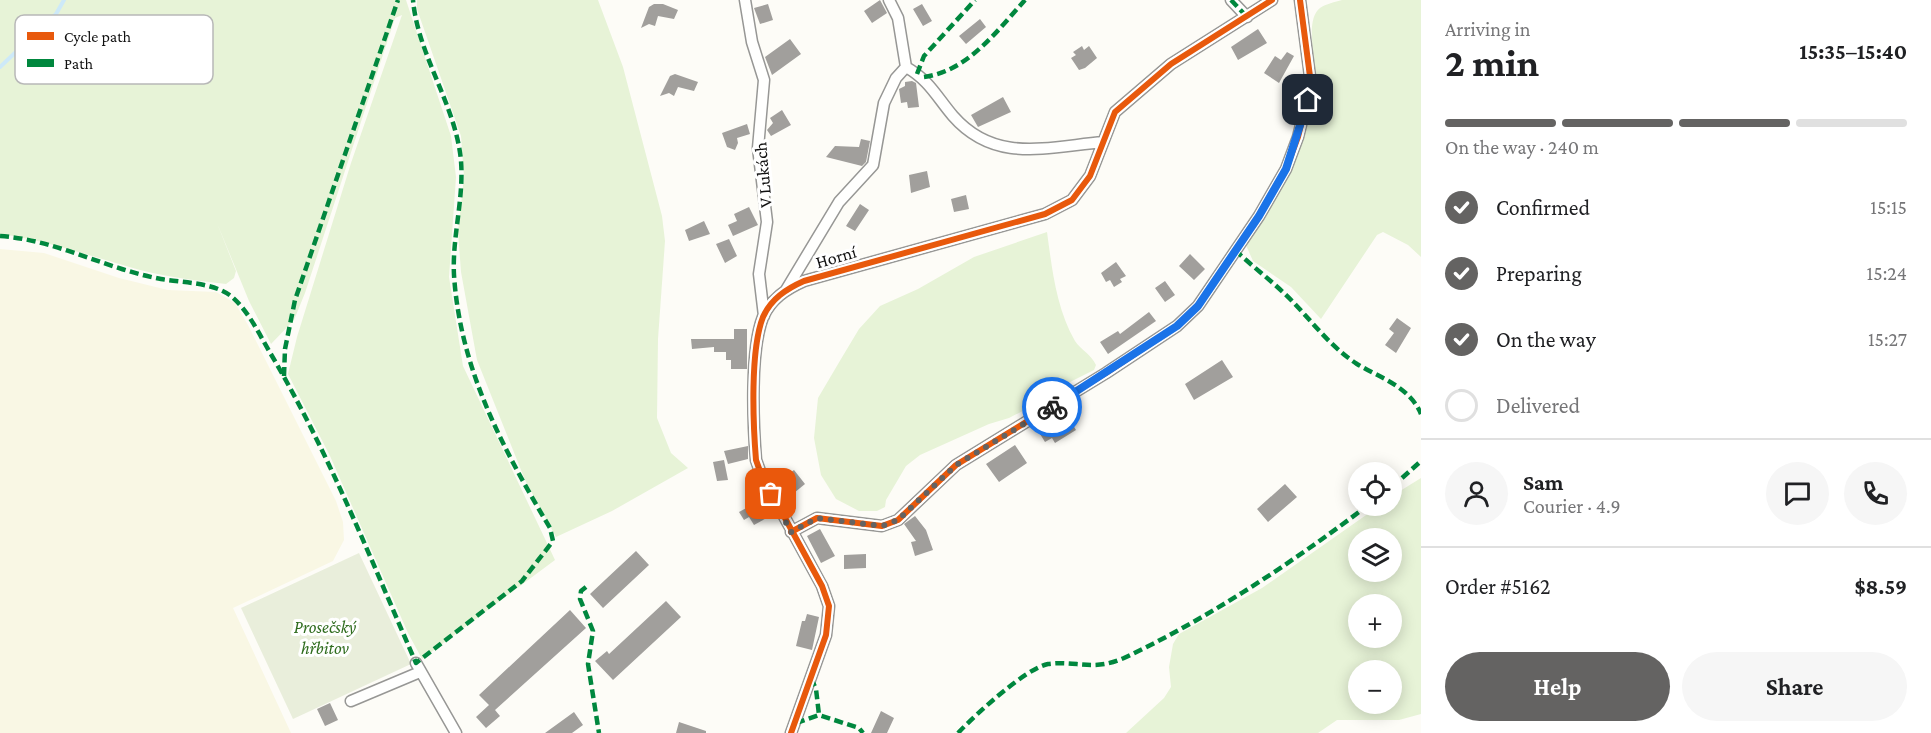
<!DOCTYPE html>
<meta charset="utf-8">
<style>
body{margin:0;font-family:"Crimson Pro",serif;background:#f6f6f6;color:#202124;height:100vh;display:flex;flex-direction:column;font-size:22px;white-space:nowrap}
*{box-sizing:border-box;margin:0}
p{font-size:20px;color:#757577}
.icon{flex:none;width:33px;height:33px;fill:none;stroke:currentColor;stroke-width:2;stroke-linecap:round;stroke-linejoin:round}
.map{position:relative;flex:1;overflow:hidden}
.drawer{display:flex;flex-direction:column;background:#fff;width:510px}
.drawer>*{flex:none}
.fabs{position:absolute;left:1348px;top:462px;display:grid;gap:12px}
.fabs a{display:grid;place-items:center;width:54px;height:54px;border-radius:50%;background:#fff;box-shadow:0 3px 15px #0003;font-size:30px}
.pin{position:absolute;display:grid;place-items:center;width:51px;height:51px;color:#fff;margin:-26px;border-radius:12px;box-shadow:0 3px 9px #0006}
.courier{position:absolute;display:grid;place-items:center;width:60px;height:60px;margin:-30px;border:4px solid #1a73e8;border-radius:50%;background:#fff;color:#222;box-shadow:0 2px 8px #0007}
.summary em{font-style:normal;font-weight:700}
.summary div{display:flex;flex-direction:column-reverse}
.summary{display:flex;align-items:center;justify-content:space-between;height:102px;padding:0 24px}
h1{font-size:39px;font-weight:700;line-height:45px}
.bar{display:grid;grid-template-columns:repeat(4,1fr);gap:9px 6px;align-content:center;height:72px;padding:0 24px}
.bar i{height:8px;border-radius:4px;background:#e0e0e0}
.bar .active{background:#646362}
.bar p{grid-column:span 4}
.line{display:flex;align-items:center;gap:15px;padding:0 24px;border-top:2px solid #e0e0e0}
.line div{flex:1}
.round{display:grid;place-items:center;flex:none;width:63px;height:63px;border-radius:32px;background:#f6f6f6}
ol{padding:0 24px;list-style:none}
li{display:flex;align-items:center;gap:18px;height:66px}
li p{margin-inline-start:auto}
li .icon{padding:6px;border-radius:50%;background:#646362;color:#fff;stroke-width:4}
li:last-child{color:#757577}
li i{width:33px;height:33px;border:3px solid #e0e0e0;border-radius:50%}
.primary-button{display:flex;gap:12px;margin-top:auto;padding:12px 24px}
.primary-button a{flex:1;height:69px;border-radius:36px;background:#646362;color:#fff;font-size:24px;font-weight:700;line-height:69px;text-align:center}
.primary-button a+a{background:#f6f6f6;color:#202124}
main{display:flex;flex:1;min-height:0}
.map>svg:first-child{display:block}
.farmland{fill:#f9f7e4}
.green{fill:#e7f3d7;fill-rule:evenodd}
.cemetery{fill:#e9eedb}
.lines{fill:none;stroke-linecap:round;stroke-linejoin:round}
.stream{stroke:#cde9f8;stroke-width:4}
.building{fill:#a19f9c}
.minor-casing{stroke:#979795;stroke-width:13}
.minor{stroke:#fffffe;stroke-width:10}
.quiet{stroke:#00873e;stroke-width:4.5;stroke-dasharray:9 4.5;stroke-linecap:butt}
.cycleway-casing{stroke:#fff;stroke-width:10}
.cycleway{stroke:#e8590c;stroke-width:6}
.done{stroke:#646362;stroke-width:6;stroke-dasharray:0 10.8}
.route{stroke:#1a73e8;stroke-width:8}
.labels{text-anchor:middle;stroke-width:6;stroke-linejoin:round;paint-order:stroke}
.street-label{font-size:18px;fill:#111;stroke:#fff}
.park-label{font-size:18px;font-style:italic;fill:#2f6c1e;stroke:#fff}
.key{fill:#fff;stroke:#b8b8b8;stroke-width:1.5}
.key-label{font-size:16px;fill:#111}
</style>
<main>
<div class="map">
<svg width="1421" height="733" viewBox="0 0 1421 733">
<rect width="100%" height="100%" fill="#fdfcf7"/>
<path class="farmland" d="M0,249l44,4 75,25 49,12 48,2 19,11 13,22 88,176 7,21 1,18 -11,21 -100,47 58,125h-291z"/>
<path class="green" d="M0,0h406l45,136 5,41 -7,100 14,89 92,194 -133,99 -14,-26 -78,-177 -42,-82 9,-37 54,-174 51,-148 -7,3 -90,275 -11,27 -23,24 -22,-43 -32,-78 19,48 -2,7 -8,6c-34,-4 -68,-8 -100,-18 -42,-12 -82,-26 -126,-32z
M417,0h181l25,67 39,149 3,25 -7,98 -1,79 14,35 17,15 -76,43 -56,26 -31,-57 -48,-120 -16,-88 -3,-40 6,-55 -3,-41 -44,-127z
M1342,0h79v257l-13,-12 -25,-13 -6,3 -56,84 -30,-32 -38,-26 -8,-18c27,-48 64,-98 71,-155 2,-21 -13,-67 4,-80 6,-4 15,-6 22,-8z
M1047,232c5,36 9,76 28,109 6,9 16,13 21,24l-2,5 -32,16 -20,15 -33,17 -20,6 -69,31 -14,11 -20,34 -1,7 -8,4h-18l-23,-12 -15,-24 -7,-37 4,-40 23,-39 18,-30 21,-23 38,-17 56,-32z
M1421,478v236l-22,6h-62l-19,13h-192l38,-35 7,-11 -2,-20 4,-23 6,-10 83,-46 117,-82h13v-10zM1359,538h33v34h-33zM1392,604v34h-33v-34zM1392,670v34h-33v-34z"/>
<path class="cemetery" d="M359,553l52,111 -118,55 -52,-111z"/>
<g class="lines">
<path class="stream" d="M0,67l56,-53 8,-14"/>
</g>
<path class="building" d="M880,0l7,13 -15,10 -8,-12z
M654,4h9l15,6 -4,9 -16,-3 -3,10 -6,-2 -8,4 8,-21z
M768,4l5,16 -13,4 -6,-16z
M922,4l10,17 -9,5 -10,-17z
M980,19l6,8 -20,17 -7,-8z
M1258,29l9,14 -29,17 -7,-13z
M790,39l11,15 -29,21 -7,-18z
M1082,46l2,4 5,-4 8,12 -12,10 -6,2 -8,-12 5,-3 -3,-3z
M1287,52l7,4 -15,27 -15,-10 11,-17 6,4z
M675,74l23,8 -4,9 -16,-4 -4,9 -5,-3 -9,3 10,-20z
M912,81l4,2 3,24 -11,1 -1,-6 -6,1 -2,-14 6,-3v-4z
M1003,97l8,15 -33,15 -7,-12z
M782,110l9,15 -20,11 -4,-6 6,-7 -3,-5z
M747,124l3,10 -13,4 1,5 -3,7 -8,-3 -5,-14z
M861,139l9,2 -4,21 -4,4 -36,-9 9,-11 24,1z
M927,171l3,16 -19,6 -2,-18z
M966,195l3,14 -15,3 -3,-13z
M860,204l9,6 -14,21 -9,-5z
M749,207l9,18 -25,11 -5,-11 9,-4 -3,-7z
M704,221l6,13 -21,7 -4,-11z
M729,239l8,17 -12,7 -9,-19z
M1190,254l15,15 -11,11 -15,-14z
M1116,262l10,14 -6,3 2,3 -8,5 -4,-7 -4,2 -5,-9z
M1165,281l10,14 -10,7 -10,-14z
M1149,312l7,9 -48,33 -8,-12 18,-11 2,3z
M1397,318l14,10 -15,25 -11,-8 9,-12 -5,-4z
M734,329h13v40h-16v-9h-5v-8h-12v-5l-22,2 -1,-10h43z
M1222,360l11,17 -39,23 -9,-16z
M1065,412l11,18 -21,13 -3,-5 -7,4 -8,-13z
M1015,445l12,18 -28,19 -13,-18z
M748,446v13l-20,5 -4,-13z
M724,460l4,20 -11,1 -4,-19z
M794,470l11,14 -16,13 -7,-9 4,-3 -4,-6z
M1285,484l12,13 -29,25 -11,-13z
M763,499l9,16 -18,10 -5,-8 -5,3 -5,-8z
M915,516l11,14 7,20 -18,6 -4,-14 5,-1 -12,-17z
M820,529l15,27 -14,7 -14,-27z
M636,551l13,14 -46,43 -13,-14z
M866,554v14l-22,1v-14z
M666,601l15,16 -68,63 -18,-19 12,-10 2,3z
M570,610l16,18 -91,82 5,6 -14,12 -10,-11 13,-12 -10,-10z
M807,614l12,3 -7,33 -16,-4 6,-25h3z
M330,703l8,17 -13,6 -8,-17z
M881,711l13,7 -7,15h-16z
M574,712l9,13 -11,8h-27z
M679,722l27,9v2h-30z"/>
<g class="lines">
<defs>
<path id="minor" d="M745,0l7,42 12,38 -6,68 9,74 -8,52 5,42
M889,0l9,18 8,49c24,14 30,29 47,49 42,48 94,31 150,26
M1231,0l16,17
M786,290l53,-88 34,-37 11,-62 12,-25 10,-11
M791,532l26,-14 65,8 16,-6 58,-55 150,-92 71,-47 21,-20 61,-90 27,-47 12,-32 13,-53 -11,-84
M416,663l40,70
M351,701l69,-29
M791,733l35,-98 3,-29 -7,-20 -61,-112 -5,-14c-3,-37 -6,-110 7,-143 8,-18 23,-28 41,-36l241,-67 27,-14 18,-24 25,-64 56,-48 101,-64"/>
</defs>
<use href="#minor" class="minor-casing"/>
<use href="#minor" class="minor"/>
<path class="quiet" d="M1231,0l16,17
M917,74l7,-18 51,-56
M924,77c44,-6 73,-46 101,-77
M0,236c57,4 106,33 161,43 23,4 51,3 70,17 18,15 29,40 41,60 57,97 99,204 144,307l106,-82 31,-40 -3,-13c-47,-79 -90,-159 -96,-253 -2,-38 10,-76 7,-114 -5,-56 -43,-105 -48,-161
M1235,250c19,18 41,34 59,53 20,21 37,44 63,61 23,14 52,22 64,50
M284,376l1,-27 10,-49 103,-300
M1392,487l29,-26
M586,587l-5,4 -1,8 13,32 -5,33 11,69
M811,678l5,11 3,26
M796,723l23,-8 40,13 4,5
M958,733c17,-18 68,-65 90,-69 29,-4 44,8 76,-6 85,-40 169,-96 243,-152"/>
<defs>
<path id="cycleway" d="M791,532l26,-14 65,8 16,-6 58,-55 150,-92 71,-47 21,-20 61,-90 27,-47 12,-32 13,-53 -11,-84
M791,733l35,-98 3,-29 -7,-20 -61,-112 -5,-14c-3,-37 -6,-110 7,-143 8,-18 23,-28 41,-36l241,-67 27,-14 18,-24 25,-64 56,-48 101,-64"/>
</defs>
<use href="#cycleway" class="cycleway-casing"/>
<use href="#cycleway" class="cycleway"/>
</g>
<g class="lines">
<path class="done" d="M771,494l20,38 26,-14 65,8 16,-6 58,-55 96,-58"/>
<path class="route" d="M1052,407l125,-81 21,-20 61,-90 27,-47 22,-69"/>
</g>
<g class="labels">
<g class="street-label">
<text transform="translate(763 175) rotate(-95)" y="6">V Lukách</text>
<text transform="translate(836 257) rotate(-16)" y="6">Horní</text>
</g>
<g class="park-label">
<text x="325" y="633">Prosečský<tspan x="325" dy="21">hřbitov</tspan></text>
</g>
</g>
<rect x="15" y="15" width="198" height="69" rx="9" class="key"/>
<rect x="27" y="32" width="27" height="8" fill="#e8590c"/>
<rect x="27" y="59" width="27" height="8" fill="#00873e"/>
<g class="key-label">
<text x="64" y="42">Cycle path</text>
<text x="64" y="69">Path</text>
</g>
</svg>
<div class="fabs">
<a><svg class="icon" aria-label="locate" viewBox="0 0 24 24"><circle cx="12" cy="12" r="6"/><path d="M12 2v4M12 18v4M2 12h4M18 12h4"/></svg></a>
<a><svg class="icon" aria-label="layers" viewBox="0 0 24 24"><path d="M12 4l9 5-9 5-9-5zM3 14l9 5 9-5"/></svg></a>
<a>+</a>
<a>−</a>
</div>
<div class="pin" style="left:771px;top:494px;background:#ea580c"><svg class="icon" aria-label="bag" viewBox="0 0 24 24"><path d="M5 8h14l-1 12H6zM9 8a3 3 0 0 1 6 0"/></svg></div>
<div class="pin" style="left:1308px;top:100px;background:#1f2937"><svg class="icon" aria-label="home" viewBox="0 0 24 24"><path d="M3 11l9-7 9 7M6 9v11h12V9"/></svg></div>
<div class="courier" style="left:1052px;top:407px"><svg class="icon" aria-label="bike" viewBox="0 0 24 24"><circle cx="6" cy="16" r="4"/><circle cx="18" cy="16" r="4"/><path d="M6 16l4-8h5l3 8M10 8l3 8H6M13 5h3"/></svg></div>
</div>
<section class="drawer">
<div class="summary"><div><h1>2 min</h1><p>Arriving in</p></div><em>15:35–15:40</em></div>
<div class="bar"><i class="active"></i><i class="active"></i><i class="active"></i><i></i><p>On the way · 240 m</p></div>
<ol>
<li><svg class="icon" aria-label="check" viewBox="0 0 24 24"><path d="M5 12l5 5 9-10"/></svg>Confirmed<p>15:15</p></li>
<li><svg class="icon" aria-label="check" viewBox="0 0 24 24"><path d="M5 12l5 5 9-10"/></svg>Preparing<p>15:24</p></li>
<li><svg class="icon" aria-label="check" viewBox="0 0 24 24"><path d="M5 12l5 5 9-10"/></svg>On the way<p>15:27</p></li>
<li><i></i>Delivered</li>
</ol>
<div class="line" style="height:108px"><a class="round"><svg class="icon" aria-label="person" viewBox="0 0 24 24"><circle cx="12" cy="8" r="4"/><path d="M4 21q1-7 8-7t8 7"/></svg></a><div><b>Sam</b><p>Courier · 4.9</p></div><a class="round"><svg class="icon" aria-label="chat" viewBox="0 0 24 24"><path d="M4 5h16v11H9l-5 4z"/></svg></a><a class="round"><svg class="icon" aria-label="phone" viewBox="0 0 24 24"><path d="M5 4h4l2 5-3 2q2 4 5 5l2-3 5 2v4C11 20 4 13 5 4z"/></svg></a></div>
<div class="line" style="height:78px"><div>Order #5162</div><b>$8.59</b></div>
<div class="primary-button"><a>Help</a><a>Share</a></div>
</section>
</main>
